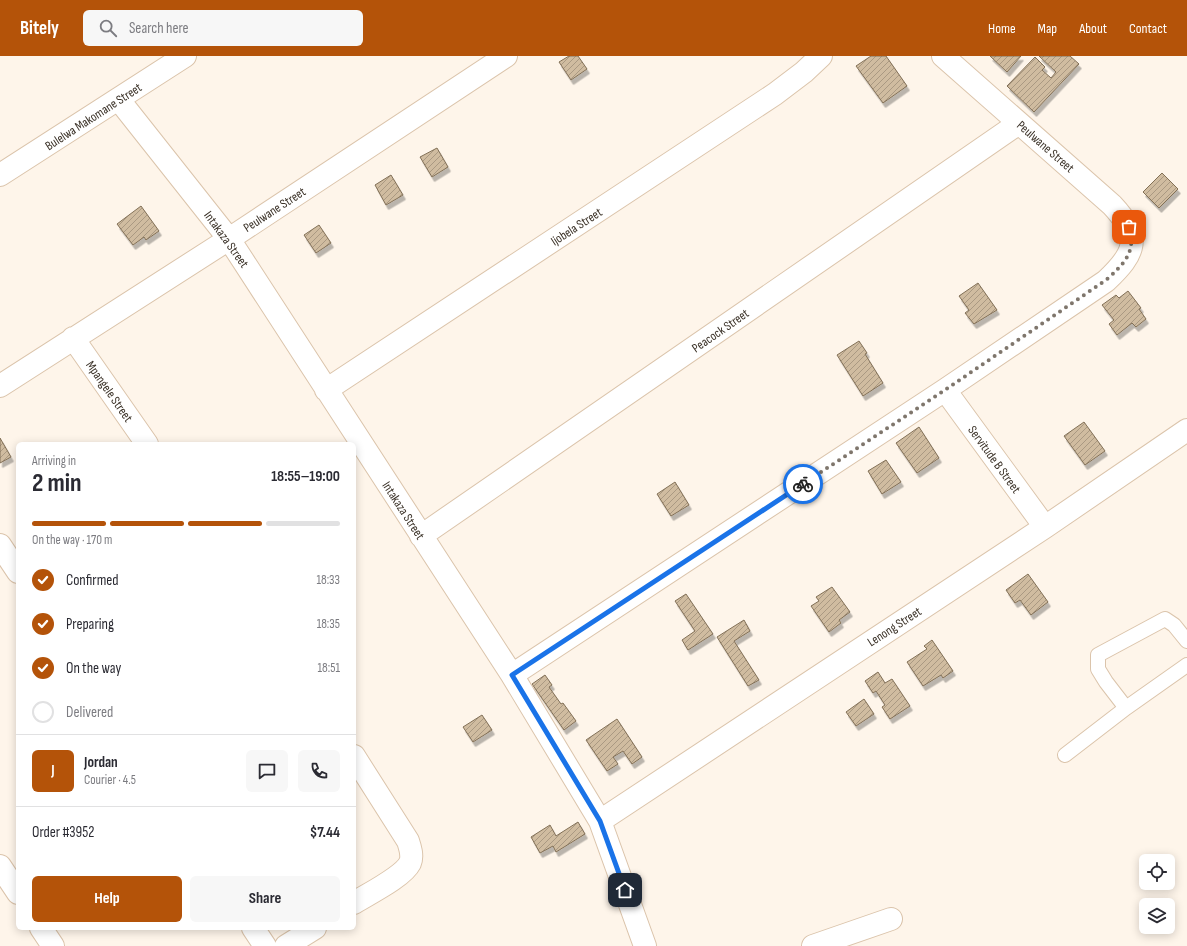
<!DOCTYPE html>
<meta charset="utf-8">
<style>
body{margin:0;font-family:"Sofia Sans Condensed",sans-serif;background:#f7f7f7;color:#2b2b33;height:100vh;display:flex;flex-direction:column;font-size:15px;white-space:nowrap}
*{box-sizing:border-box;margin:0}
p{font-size:13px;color:#7c7c81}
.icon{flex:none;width:22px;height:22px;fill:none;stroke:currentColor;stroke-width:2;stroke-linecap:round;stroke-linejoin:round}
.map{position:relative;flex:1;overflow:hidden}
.sheet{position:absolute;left:16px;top:386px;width:340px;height:488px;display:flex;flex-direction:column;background:#fff;border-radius:6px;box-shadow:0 2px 10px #0003}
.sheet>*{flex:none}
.tools{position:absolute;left:1139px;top:798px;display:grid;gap:8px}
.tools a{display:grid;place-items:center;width:36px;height:36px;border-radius:6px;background:#fff;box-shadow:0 2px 10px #0003;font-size:20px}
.pin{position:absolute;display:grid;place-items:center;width:34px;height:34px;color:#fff;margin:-17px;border-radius:8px;box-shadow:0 2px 6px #0006}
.courier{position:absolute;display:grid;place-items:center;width:40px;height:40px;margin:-20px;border:3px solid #1a73e8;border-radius:50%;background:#fff;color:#222;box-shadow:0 1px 5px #0007}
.headline em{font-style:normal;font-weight:700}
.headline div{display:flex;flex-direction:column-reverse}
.headline{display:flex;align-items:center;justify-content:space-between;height:68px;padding:0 16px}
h1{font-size:26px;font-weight:700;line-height:30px}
.bar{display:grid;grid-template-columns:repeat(4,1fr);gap:6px 4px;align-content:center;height:48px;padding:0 16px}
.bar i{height:5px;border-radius:3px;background:#e1e1e2}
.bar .current{background:#b45309}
.bar p{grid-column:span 4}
.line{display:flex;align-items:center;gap:10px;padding:0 16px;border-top:1px solid #e1e1e2}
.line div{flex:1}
.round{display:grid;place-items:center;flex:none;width:42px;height:42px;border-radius:6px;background:#f7f7f7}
ol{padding:0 16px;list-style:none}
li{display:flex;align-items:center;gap:12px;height:44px}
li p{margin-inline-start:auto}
li .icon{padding:4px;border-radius:50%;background:#b45309;color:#fff;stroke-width:4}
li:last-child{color:#7c7c81}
li i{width:22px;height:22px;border:2px solid #e1e1e2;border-radius:50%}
.button{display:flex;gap:8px;margin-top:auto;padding:8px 16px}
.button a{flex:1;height:46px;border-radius:6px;background:#b45309;color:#fff;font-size:16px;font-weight:700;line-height:46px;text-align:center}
.button a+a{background:#f7f7f7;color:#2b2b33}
header{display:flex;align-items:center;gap:24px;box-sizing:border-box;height:56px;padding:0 20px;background:#b45309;color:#fff}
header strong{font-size:19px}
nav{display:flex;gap:22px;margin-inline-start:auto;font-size:14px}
.search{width:280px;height:36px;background:#f7f7f7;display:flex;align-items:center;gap:10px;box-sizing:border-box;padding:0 14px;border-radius:6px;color:#7c7c81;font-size:15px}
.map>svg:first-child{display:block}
.building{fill:url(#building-hatch);stroke:#827057;filter:url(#shadow)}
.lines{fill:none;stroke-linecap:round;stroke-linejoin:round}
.service-casing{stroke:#dbc4ab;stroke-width:16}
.minor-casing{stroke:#dbc4ab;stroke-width:24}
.service{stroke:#fff;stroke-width:14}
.minor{stroke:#fff;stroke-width:22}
.done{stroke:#7f766c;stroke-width:4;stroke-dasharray:0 7.2}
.route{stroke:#1a73e8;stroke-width:5}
.labels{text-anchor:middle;stroke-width:3;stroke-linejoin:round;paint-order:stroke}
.street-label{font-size:13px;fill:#3b3228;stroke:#fff}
</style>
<header>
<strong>Bitely</strong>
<div class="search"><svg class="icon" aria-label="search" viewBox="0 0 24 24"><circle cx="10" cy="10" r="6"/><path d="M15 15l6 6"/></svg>Search here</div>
<nav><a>Home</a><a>Map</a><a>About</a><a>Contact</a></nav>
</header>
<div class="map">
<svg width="1187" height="890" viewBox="0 0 1187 890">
<defs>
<pattern id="building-hatch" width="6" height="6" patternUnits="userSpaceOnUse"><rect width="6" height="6" fill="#d0bca0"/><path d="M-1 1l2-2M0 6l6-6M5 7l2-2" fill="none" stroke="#aa9982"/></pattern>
<filter id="shadow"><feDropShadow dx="2.5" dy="4.5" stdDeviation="0" flood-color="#0004"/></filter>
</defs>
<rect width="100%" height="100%" fill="#fef5ea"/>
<path class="building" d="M569,0h9l9,13 -16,11 -12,-18z
M871,0h15l21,30 -24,17 -27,-37z
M990,0h31l-14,16z
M1039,0h31l9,8 -45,48 -27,-26 28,-29 10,10 -3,3 9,8 5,-6z
M437,92l11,19 -16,10 -12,-20z
M1162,117l16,16 -19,19 -16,-16z
M391,119l12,20 -17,10 -11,-20z
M141,150l18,25 -13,9 -2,-3 -11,8 -16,-21z
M319,169l12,18 -15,10 -12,-18z
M978,227l19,27 -23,14 -9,-11 4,-3 -10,-14z
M1128,235l13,17 -2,1 7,10 -10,8 -4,-4 -15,12 -8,-11 5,-4 -12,-15 14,-10 3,3z
M859,285l8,12 -2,1 18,29 -20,13 -26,-41z
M1084,366l21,29 -20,14 -21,-29z
M919,371l20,31 -22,15 -21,-30z
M0,382l11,19 -11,6z
M886,404l15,22 -19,12 -14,-23z
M675,426l14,23 -18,11 -14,-22z
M1028,518l20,28 -17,13 -11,-15 -5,3 -9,-13z
M832,531l18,25 -11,8 2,3 -12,9 -18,-26 8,-5 -3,-4z
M686,538l27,40 -25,16 -6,-10 13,-9 -20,-30z
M744,564l6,11 -16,10 25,39 -11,6 -31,-49z
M932,584l21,31 -10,7 -2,-3 -18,11 -16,-24 20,-13 -3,-3z
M878,616l7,11 7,-4 18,27 -20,13 -8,-12 3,-2 -9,-14 -3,2 -8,-12z
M545,619l7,10 -3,2 12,17 2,-1 13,18 -12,9 -32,-46z
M864,643l10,15 -18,12 -10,-14z
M482,659l10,15 -19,12 -10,-15z
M617,663l25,38 -10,7 -9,-13 -10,6 5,7 -11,7 -21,-31z
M578,766l7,12 -29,18 -3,-6 -13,7 -9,-16 19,-12 6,11z"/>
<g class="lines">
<defs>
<path id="service" d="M1126,652l-20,-26 -8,-13v-14l67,-36 9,6 13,16
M1065,699l61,-47 61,-43"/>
<path id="minor" d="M119,44l110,139 283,436 88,146 45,125
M0,119l185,-119
M73,282l74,106
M0,330l229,-147 277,-183
M326,334l449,-296 29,-22 17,-16
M945,334l100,137
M421,480l598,-413
M0,489l18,27
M512,619l433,-285 161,-109c30,-28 36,-44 6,-76l-169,-149
M354,700l54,85c2,6 5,15 2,22 -7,14 -42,31 -56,40
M600,765l445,-294 142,-97
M0,810l18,27
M41,872l12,18
M253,872l12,18
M286,890l29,-18
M813,890l78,-27"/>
</defs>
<use href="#service" class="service-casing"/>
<use href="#minor" class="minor-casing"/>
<use href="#service" class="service"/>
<use href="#minor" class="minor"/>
</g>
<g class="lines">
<path class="done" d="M803,428l142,-94 161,-110c17,-15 31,-28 23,-53"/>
<path class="route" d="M625,834l-25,-69 -88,-146 291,-191"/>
</g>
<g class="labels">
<g class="street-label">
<text transform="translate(93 60) rotate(-33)" y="5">Bulelwa Makomane Street</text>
<text transform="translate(1046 90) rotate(41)" y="5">Peulwane Street</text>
<text transform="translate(274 153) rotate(-33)" y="5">Peulwane Street</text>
<text transform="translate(576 170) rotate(-33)" y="5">Ijobela Street</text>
<text transform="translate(227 183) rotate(54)" y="5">Intakaza Street</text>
<text transform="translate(720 274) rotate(-35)" y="5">Peacock Street</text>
<text transform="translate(110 335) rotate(55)" y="5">Mpangele Street</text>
<text transform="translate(995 403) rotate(54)" y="5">Servitude B Street</text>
<text transform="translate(404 454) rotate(57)" y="5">Intakaza Street</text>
<text transform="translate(894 570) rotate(-33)" y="5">Lenong Street</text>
</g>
</g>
</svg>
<div class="tools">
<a><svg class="icon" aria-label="locate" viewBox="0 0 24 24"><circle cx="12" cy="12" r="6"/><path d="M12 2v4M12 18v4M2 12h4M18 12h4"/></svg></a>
<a><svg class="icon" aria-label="layers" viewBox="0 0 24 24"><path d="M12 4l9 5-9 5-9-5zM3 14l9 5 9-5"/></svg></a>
</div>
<div class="pin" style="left:1129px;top:171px;background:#ea580c"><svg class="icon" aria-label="bag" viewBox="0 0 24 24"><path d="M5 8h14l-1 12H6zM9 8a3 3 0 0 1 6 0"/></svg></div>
<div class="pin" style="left:625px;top:834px;background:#1f2937"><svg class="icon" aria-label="home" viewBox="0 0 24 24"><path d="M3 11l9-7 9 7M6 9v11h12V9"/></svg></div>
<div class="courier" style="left:803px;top:428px"><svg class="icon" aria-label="bike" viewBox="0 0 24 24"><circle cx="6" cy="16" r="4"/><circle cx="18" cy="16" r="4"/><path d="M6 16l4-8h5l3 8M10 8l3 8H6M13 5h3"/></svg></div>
<section class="sheet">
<div class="headline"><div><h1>2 min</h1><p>Arriving in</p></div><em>18:55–19:00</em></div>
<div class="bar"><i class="current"></i><i class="current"></i><i class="current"></i><i></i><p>On the way · 170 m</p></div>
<ol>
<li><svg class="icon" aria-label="check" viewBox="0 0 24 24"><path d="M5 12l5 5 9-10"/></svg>Confirmed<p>18:33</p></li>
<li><svg class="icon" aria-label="check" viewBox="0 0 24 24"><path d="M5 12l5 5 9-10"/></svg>Preparing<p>18:35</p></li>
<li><svg class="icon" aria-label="check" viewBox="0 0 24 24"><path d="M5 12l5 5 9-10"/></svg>On the way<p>18:51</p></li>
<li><i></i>Delivered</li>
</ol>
<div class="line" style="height:72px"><b class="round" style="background:#b45309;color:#fff">J</b><div><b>Jordan</b><p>Courier · 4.5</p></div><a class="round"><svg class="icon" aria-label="chat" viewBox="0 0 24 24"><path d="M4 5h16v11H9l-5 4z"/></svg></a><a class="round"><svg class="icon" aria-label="phone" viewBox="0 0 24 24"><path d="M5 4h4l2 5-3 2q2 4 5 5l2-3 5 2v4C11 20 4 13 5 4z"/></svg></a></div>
<div class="line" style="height:52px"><div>Order #3952</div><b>$7.44</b></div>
<div class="button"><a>Help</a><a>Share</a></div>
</section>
</div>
